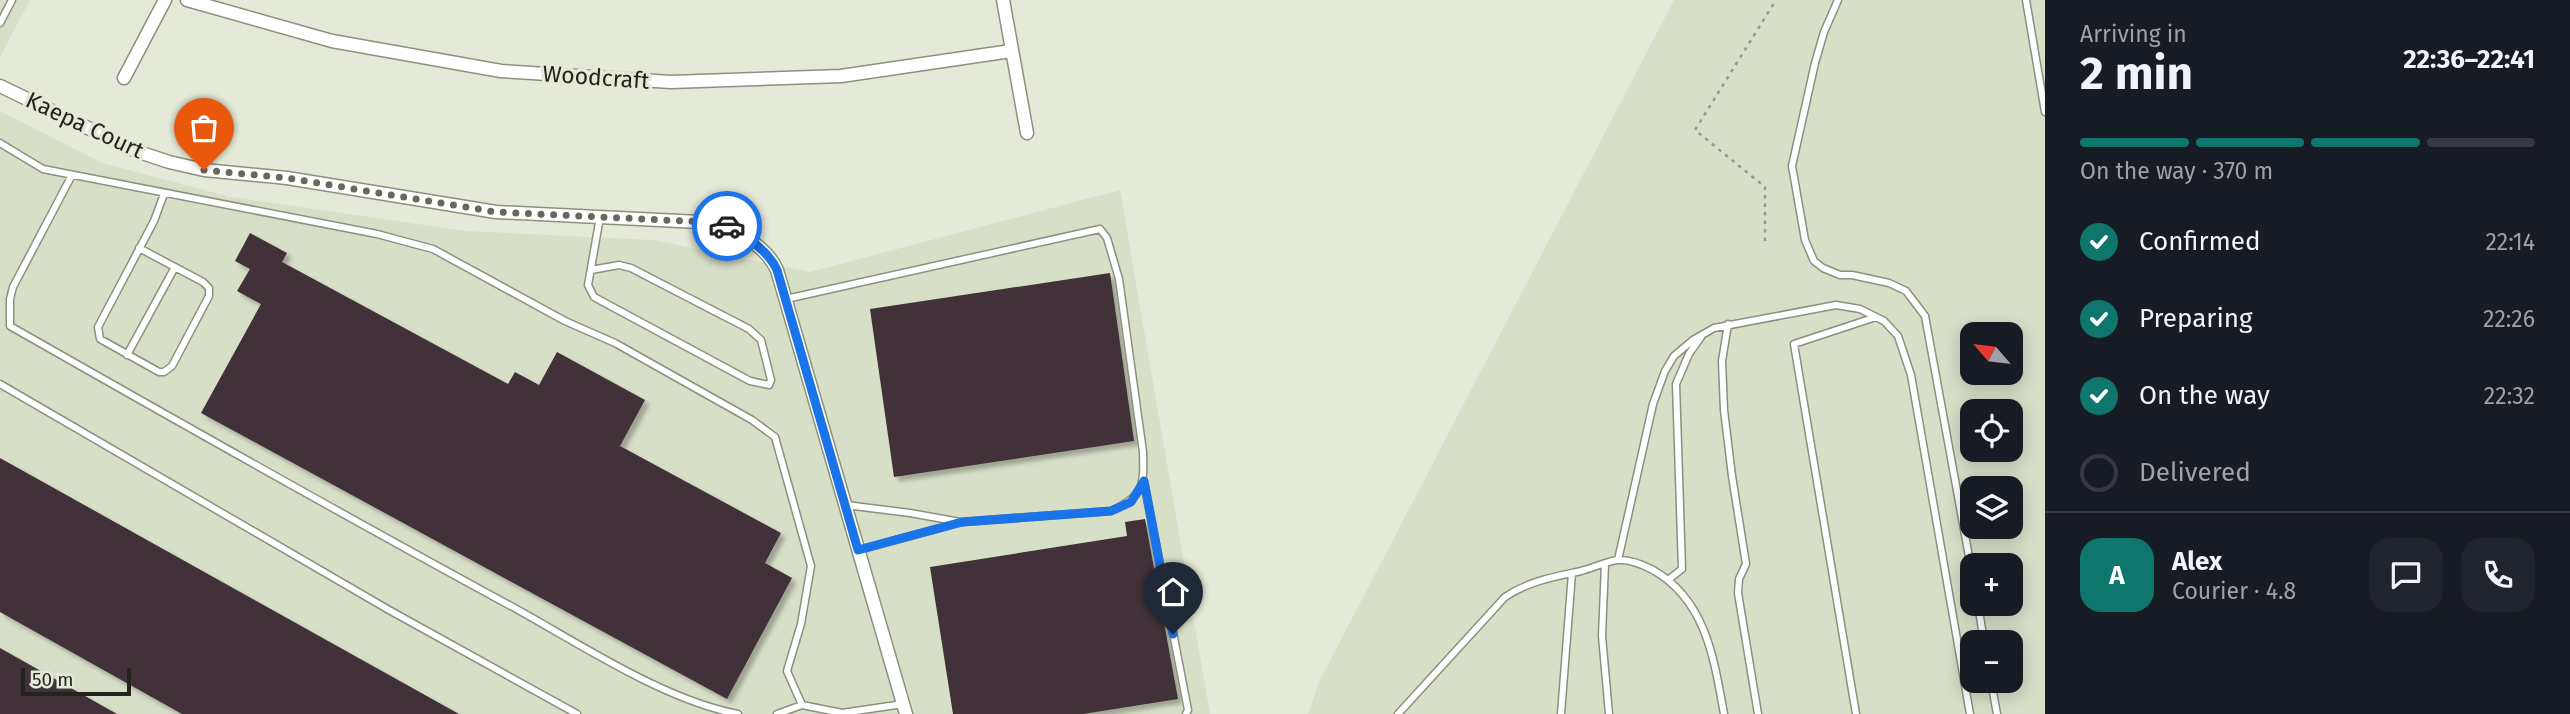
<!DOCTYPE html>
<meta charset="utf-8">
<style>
body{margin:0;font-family:"Fira Sans",sans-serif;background:#20242c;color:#f1f3f6;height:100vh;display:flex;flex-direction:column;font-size:26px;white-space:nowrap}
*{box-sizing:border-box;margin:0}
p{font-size:23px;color:#9ea1a6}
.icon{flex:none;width:38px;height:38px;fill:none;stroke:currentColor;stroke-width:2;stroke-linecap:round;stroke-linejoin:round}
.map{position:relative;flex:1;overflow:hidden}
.side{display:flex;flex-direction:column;background:#171b24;width:525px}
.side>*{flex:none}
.needle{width:46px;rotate:298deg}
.tools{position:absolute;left:1960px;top:322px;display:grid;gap:14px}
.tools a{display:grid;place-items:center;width:63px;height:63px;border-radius:14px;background:#171b24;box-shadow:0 4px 18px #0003;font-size:35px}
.scale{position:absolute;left:21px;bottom:18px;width:110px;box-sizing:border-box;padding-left:7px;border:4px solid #23241e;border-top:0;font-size:19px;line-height:24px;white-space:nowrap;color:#23241e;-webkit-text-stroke:5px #e5ead8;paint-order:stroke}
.pin{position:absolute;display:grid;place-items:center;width:60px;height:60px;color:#fff;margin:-72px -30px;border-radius:50% 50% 50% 0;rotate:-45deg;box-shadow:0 0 7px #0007}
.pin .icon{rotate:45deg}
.courier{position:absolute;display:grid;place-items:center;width:70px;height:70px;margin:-35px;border:5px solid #1a73e8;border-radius:50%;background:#fff;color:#222;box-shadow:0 2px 9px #0007}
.headline em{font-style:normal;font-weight:700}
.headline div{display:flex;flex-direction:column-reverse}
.headline{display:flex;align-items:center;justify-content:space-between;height:119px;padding:0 35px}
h1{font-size:46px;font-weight:700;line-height:52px}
.bar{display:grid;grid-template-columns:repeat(4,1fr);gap:10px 7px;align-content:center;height:84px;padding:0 35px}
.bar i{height:9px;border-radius:5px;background:#363941}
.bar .selected{background:#0f766e}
.bar p{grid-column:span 4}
.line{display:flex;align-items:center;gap:18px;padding:0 35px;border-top:2px solid #363941}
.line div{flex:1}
.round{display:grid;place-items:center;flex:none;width:74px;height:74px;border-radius:21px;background:#20242c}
ol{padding:0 35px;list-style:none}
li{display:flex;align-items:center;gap:21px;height:77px}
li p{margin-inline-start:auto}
li .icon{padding:7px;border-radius:50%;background:#0f766e;color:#fff;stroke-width:4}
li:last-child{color:#9ea1a6}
li i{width:38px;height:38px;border:4px solid #363941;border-radius:50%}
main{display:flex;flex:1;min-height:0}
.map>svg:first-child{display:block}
.built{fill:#d8dfc7;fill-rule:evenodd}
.building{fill:#3f3139;filter:url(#shadow)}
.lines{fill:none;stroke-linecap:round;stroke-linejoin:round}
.lane-casing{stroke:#8b907f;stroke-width:9}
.street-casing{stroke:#8b907f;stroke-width:15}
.path{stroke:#969a8d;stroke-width:2.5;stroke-dasharray:3.5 5;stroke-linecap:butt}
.lane{stroke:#fff;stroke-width:6}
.street{stroke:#fff;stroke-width:12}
.done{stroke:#67695f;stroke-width:7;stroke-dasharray:0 12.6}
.route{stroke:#1a73e8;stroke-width:9}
.labels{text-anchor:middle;stroke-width:7;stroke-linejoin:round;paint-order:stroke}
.street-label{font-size:23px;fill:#23241e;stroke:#e5ead8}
</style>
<main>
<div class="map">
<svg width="2045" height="714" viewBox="0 0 2045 714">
<defs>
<filter id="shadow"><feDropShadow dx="4.5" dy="4.5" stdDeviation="2" flood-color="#0004"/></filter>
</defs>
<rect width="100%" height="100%" fill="#e5ead8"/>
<path class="built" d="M0,0h30l-30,57z
M1674,0h371v714h-737l11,-32zM1972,334h39v39h-39zM1972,411h39v39h-39zM1972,488h39v39h-39zM1972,565h39v39h-39zM1972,642h39v39h-39z
M0,111l102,52 129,34 235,34 187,9 157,32 310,-82 90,524h-1210z"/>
<path class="building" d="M250,233l37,20 -5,9 226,122 7,-12 24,13 18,-33 88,48 -25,46 161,87 -16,30 27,15 -65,121 -526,-286 60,-109 -24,-13 13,-22 -15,-8z
M1110,273l24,168 -240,36 -24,-168z
M0,458l459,256h-277l-182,-102z
M1145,519l33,180 -95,15h-130l-23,-147 197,-31 -2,-14z
M0,648l117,66h-117z"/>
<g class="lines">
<defs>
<path id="lane" d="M1838,0l-14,32 -9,31 -23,103 13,74 9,21 9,7 17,7h12l37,8 17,8 19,25 47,257
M2026,0l19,112
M0,23l12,-23
M0,143l43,26 334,65 56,15 132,72 50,22 137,77 23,17 36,129 -10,58 -14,47 15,34 40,8 61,-9
M72,175l-59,112 -3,12v27c165,94 331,188 499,279 68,37 154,95 229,109
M139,248l64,34 6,6v8l-37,70 -8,6h-5l-59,-33 -2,-12 56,-106 10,-27
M591,270l28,-5 12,3 118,61 12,11 10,40 -2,5 -19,-4 -156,-84 -6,-12 12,-68
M786,299l314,-70 7,9 12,41 24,173c1,34 1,44 -32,59l-149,11 -103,28
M1728,324l-6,37 2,49 8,66 14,88 -7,15 -1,14 20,121
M127,355l48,-88
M0,384l389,226 188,104
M1144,482l44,228 -2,4
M846,505l64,8 50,9
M1618,560l35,-156 12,-33 9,-15 19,-16 21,-12 122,-23 24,4 24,12 14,15 13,39 59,339
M1605,564l-3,72 7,78
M1668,580l14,-11 -6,-185 13,-30 12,-17
M1978,604l6,38
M1991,681l6,33
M777,714l25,-9
M1398,714l107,-117c24,-16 48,-20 76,-26 12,-3 24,-9 36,-11 13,-1 25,4 36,10 53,30 61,89 71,144
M1561,714l11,-141
M1856,714l-62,-370 82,-27"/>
<path id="street" d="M187,0l145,41 169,30 170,11 170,-6 170,-25
M1003,0l24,133
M124,78l41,-78
M0,86l136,65 33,11 35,8 83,8 209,34 224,11c21,11 47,24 57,47l129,444"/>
</defs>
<use href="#lane" class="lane-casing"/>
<use href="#street" class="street-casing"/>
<path class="path" d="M1765,241v-54l-70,-57 81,-130"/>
<use href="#lane" class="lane"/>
<use href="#street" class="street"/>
</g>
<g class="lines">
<path class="done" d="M204,170l83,8 209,34 210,10 14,1 7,3"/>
<path class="route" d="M727,226c19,10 41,24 50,44l81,280 104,-28 149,-11 20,-9 13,-21 29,153"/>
</g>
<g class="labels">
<g class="street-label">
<text transform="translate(596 77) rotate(4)" y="8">Woodcraft</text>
<text transform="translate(85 125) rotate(25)" y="8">Kaepa Court</text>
</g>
</g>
</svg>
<div class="tools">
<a><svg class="needle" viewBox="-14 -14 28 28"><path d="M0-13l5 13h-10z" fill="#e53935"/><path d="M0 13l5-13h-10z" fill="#9ea1a6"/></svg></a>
<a><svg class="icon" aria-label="locate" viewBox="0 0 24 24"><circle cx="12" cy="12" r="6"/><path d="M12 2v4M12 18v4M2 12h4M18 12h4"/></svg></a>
<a><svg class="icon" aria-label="layers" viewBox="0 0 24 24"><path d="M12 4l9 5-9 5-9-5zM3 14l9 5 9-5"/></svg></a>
<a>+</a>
<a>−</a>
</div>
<div class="scale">50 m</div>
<div class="pin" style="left:204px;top:170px;background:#ea580c"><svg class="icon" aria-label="bag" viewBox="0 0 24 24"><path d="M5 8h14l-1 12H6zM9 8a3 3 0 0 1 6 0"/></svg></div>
<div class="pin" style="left:1173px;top:634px;background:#1f2937"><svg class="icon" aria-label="home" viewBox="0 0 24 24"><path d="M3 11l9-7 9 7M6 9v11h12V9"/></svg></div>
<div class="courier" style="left:727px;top:226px"><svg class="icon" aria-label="car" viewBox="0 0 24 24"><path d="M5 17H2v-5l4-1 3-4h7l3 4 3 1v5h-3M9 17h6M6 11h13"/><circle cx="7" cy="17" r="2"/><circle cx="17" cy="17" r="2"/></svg></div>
</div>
<section class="side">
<div class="headline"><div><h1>2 min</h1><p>Arriving in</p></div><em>22:36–22:41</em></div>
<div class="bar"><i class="selected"></i><i class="selected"></i><i class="selected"></i><i></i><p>On the way · 370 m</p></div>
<ol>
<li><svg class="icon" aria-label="check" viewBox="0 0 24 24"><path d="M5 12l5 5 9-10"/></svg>Confirmed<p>22:14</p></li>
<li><svg class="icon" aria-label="check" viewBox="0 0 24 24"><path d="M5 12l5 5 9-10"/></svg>Preparing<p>22:26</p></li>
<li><svg class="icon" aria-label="check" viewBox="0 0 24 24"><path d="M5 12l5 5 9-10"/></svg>On the way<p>22:32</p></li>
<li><i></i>Delivered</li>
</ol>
<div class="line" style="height:126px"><b class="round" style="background:#0f766e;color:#fff">A</b><div><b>Alex</b><p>Courier · 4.8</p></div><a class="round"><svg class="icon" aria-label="chat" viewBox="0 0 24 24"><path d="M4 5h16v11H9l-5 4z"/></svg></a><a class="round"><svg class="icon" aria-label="phone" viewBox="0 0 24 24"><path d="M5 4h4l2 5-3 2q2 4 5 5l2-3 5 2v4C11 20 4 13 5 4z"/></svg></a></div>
</section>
</main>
